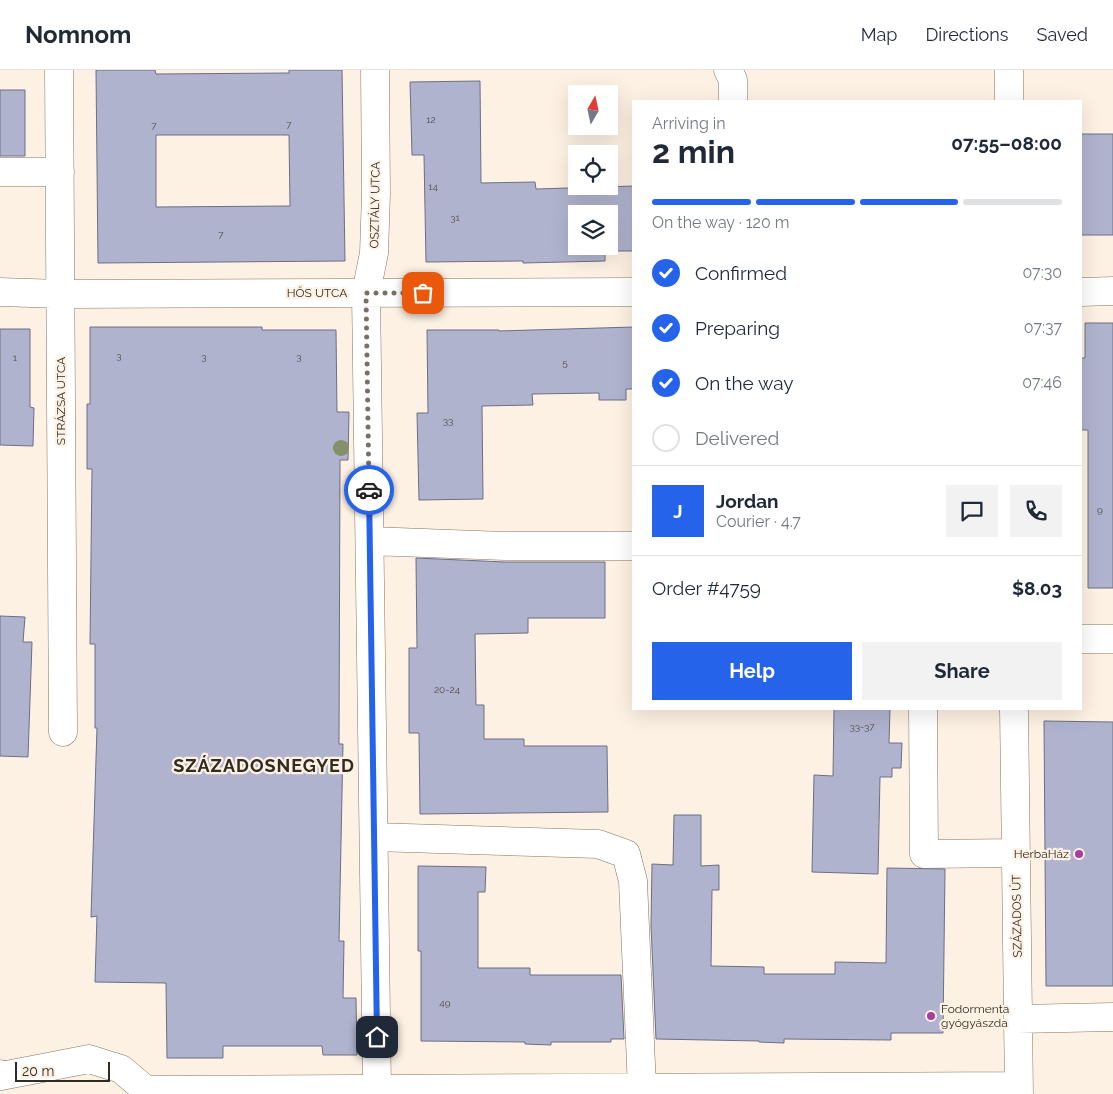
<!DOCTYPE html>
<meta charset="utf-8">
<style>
body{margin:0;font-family:Raleway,sans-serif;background:#f2f2f3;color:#1f2937;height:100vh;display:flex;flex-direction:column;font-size:19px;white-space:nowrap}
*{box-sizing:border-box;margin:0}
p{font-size:16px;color:#747a83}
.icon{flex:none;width:28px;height:28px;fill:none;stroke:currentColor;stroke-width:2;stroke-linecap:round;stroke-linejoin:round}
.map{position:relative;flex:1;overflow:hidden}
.details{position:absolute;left:632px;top:30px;width:450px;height:610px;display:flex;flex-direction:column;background:#fff;border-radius:0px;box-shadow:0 5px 20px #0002}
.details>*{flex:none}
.needle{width:32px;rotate:9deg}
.tools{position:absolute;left:568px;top:15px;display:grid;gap:10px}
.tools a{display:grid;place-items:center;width:50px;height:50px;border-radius:0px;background:#fff;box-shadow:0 5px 20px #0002;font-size:25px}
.scale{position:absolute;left:15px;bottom:12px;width:95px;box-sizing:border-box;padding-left:5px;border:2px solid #322b22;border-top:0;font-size:14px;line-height:18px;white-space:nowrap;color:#322b22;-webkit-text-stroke:4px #fdf1e3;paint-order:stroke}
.pin{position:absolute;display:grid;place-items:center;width:42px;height:42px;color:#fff;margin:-21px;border-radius:10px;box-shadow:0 2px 8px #0006}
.courier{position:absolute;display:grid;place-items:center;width:50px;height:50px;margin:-25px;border:4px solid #2563eb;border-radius:50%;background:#fff;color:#222;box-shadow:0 1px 6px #0007}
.headline em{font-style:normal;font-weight:700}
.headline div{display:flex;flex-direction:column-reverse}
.headline{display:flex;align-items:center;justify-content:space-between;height:85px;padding:0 20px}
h1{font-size:32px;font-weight:700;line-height:38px}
.bar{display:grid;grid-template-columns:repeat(4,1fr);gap:8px 5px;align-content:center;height:60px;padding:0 20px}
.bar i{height:6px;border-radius:4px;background:#e0e1e3}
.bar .active{background:#2563eb}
.bar p{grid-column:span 4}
.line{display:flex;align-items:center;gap:12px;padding:0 20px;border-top:1px solid #e0e1e3}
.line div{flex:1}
.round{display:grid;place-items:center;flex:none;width:52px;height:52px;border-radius:0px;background:#f2f2f3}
ol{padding:0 20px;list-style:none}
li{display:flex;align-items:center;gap:15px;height:55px}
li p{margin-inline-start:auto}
li .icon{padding:5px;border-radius:50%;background:#2563eb;color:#fff;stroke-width:4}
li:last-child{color:#747a83}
li i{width:28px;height:28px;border:2px solid #e0e1e3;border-radius:50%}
.button{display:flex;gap:10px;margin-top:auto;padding:10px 20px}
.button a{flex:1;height:58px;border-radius:0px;background:#2563eb;color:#fff;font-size:20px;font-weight:700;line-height:58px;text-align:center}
.button a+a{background:#f2f2f3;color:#1f2937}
header{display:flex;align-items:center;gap:30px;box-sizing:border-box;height:70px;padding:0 25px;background:#fff;border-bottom:1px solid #e0e1e3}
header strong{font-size:24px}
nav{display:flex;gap:28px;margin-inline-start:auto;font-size:18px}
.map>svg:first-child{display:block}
.building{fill:#b0b3cd;stroke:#6c6e87;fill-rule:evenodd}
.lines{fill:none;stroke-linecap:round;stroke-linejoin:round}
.minor-casing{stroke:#86755f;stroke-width:29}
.minor{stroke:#fff;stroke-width:28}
.tree{fill:#839069}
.done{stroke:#797066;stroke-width:5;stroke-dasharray:0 9}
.route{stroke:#2563eb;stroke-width:6}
.poi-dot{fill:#a83e9f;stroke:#fdf1e3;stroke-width:2}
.labels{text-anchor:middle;stroke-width:4.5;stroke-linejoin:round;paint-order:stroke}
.number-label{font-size:10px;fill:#524d4d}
.street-label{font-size:12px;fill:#322b22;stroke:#fdf1e3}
.poi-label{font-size:12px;fill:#322b22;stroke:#fdf1e3;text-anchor:end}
.district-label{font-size:18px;font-weight:bold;letter-spacing:1px;fill:#322b22;stroke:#fdf1e3}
</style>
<header>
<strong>Nomnom</strong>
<nav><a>Map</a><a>Directions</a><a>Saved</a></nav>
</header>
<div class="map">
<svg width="1113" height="1024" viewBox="0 0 1113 1024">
<rect width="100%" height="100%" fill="#fdf1e3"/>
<path class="building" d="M96,0h59l1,4 133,-1v-3h53l3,191 -247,2zM156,65h133l1,71 -134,1z
M480,11l1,102 54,-1 1,7 98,-3v65h-29v10l-82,2v-2l-97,1 -2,-107h-12l-2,-73zM576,144h33v32h-33z
M0,20h25v66h-25z
M1081,64h32v101h-32z
M1085,253h28v265h-25v-158h-7v-72h4z
M90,257h172v3h74l1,82h12l-1,48h-8l-1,284h4l-4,197h5l-1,57h13l1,57h-34l-1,-9h-99v12h-56l-1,-75 -71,-1 2,-66 -6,1 6,-189h-2v-84h-5l2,-175h-5v-65h3z
M634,257v62h-8v11h-27v-7l-67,1 1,11 -51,1 1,93 -64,1 -2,-87h11l-1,-83h72v1z
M0,259h30v78l4,1 -1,38 -33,-1z
M416,488l89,4h100v56h-77v15l-53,1 1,71h8v34h40v7h83l1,66 -188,2 -1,-81h-10v-85h8z
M0,546l25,1 -2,25h9l-4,115 -28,-1z
M834,639h56l-1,34h13l-1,25h-9v9h-12l-2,97 -66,-2 2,-97 19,1z
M1044,651l69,1v264h-67z
M674,745h27v51l18,-1v25h-7l-1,76 53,1v7h71v-12l51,1 1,-95 58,1 -2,164h-52v7l-107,-1v4l-25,-1v-1l-103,-2 -5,-113 1,-62 21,1z
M418,796l68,1 -1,25h-7v76h52v7h91l3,64h-13v3h-60v3l-26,-1v-2l-104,-1v-90h-3z"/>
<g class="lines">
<defs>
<path id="minor" d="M59,0l4,662
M375,0l1,124 -2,59 -8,40 11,796
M728,0l5,10v21
M1009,31v-31
M0,102h60
M0,222l60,2 574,-2
M1081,222l32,-1
M370,471l135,5h129
M1081,569h32
M923,639l1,145 92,-1
M1014,639l5,385
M374,767l224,7 28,10 7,27 9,207
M1018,949l95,-2
M0,1004l1,2 88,-17 32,10 25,21
M146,1020l872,-4"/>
</defs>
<use href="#minor" class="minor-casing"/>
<use href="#minor" class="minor"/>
</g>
<circle class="tree" cx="341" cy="378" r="8"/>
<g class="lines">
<path class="done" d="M369,420l-3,-197h57"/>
<path class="route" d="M369,420l8,547"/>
</g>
<g class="poi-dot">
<circle cx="1079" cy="784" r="5"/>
<circle cx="931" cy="946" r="5"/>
</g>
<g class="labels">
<g class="number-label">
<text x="431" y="53">12</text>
<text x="289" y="58">7</text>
<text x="154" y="59">7</text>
<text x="433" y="120">14</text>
<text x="455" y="151">31</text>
<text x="221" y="168">7</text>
<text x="119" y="289">3</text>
<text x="204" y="290">3</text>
<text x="299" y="290">3</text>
<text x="15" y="291">1</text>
<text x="565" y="296">5</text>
<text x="448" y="354">33</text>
<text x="1100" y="443">9</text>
<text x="447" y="623">20-24</text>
<text x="862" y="660">33-37</text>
<text x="445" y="936">49</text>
</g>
<g class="street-label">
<text transform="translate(375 135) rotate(-89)" y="4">OSZTÁLY UTCA</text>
<text x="317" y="227">HŐS UTCA</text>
<text transform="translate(61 331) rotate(-90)" y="4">STRÁZSA UTCA</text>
<text transform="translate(1017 846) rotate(-91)" y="4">SZÁZADOS ÚT</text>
</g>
<g class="poi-label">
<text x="1069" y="788">HerbaHáz</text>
<text x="941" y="943" text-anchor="start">Fodormenta<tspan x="941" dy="14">gyógyászda</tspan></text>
</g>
<g class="district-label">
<text x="264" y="702">SZÁZADOSNEGYED</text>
</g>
</g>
</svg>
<div class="tools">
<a><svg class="needle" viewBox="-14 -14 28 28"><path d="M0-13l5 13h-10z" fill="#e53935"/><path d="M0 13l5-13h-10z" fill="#747a83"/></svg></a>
<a><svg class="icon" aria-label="locate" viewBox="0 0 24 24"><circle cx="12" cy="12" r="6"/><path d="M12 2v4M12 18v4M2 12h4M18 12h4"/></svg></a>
<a><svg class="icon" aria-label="layers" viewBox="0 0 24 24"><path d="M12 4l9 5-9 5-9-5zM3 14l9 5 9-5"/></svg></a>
</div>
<div class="scale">20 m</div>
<div class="pin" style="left:423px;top:223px;background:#ea580c"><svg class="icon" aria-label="bag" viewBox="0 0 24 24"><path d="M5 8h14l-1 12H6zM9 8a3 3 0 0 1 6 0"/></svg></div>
<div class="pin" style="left:377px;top:967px;background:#1f2937"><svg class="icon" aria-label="home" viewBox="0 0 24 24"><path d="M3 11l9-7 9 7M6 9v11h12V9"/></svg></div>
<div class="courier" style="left:369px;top:420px"><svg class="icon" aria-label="car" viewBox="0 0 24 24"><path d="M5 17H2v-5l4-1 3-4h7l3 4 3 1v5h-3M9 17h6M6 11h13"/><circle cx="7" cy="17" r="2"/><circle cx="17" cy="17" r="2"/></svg></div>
<section class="details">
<div class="headline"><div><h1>2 min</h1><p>Arriving in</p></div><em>07:55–08:00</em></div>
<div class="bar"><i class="active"></i><i class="active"></i><i class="active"></i><i></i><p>On the way · 120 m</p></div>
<ol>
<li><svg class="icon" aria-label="check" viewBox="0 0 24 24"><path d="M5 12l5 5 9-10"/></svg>Confirmed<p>07:30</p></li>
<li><svg class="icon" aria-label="check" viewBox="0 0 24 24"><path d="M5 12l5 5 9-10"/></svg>Preparing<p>07:37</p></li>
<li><svg class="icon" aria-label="check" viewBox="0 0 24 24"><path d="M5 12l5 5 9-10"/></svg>On the way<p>07:46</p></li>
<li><i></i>Delivered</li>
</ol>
<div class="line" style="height:90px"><b class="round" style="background:#2563eb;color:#fff">J</b><div><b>Jordan</b><p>Courier · 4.7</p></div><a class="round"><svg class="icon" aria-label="chat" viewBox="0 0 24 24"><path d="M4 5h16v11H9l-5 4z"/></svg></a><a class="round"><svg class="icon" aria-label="phone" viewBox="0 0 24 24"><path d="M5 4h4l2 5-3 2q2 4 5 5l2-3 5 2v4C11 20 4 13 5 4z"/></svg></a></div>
<div class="line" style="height:65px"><div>Order #4759</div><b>$8.03</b></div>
<div class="button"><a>Help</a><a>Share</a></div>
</section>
</div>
